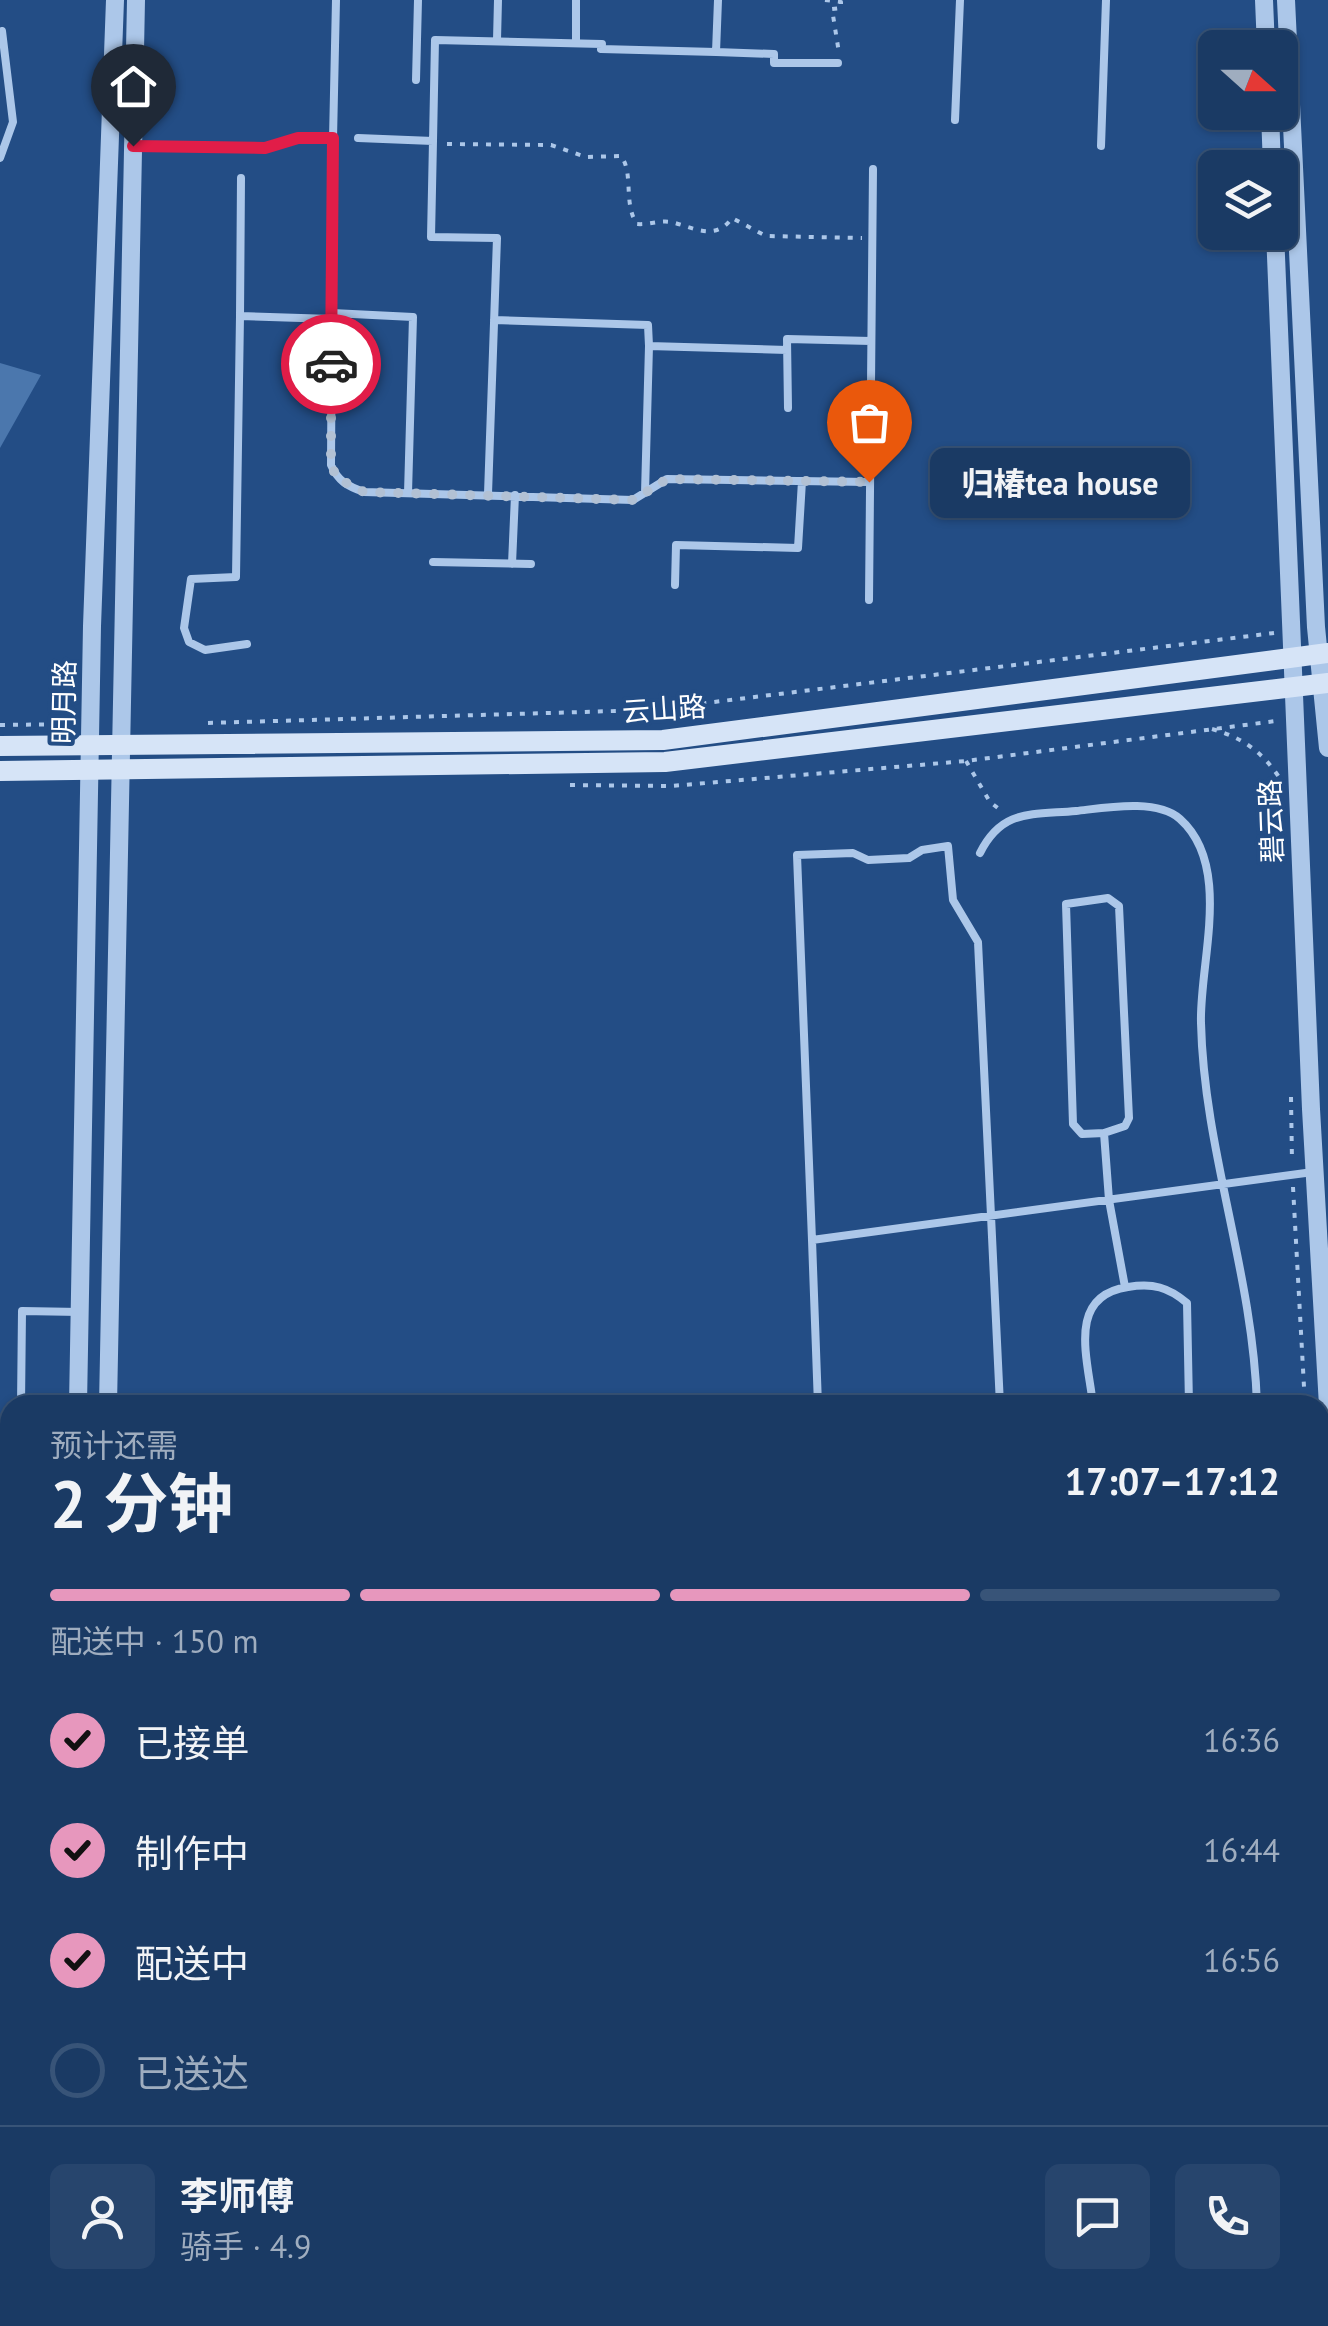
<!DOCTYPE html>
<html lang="zh">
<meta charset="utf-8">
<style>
body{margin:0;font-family:"PT Sans","Noto Sans SC",sans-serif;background:#27456d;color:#f1f3f6;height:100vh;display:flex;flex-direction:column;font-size:38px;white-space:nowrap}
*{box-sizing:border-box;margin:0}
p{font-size:32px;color:#9fadbf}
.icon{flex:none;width:55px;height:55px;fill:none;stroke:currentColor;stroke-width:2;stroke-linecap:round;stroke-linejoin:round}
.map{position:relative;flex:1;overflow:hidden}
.side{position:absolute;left:0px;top:1395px;width:1330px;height:932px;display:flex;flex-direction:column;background:#1a3a64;border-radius:30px 30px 0 0;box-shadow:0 2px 8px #0004,0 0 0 2px #385478}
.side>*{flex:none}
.needle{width:65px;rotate:111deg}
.tools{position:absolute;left:1198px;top:30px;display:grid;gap:20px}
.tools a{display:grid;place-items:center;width:100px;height:100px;border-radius:15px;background:#1a3a64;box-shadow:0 2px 8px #0004,0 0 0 2px #385478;font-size:50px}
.pin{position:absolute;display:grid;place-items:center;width:85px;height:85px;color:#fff;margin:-102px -42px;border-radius:50% 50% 50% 0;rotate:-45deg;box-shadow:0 0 10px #0007}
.pin .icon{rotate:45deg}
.courier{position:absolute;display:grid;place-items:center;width:100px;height:100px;margin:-50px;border:8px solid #e11d48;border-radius:50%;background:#fff;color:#222;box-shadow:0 2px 12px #0007}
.bubble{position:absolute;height:70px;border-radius:15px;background:#1a3a64;box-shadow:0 2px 8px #0004,0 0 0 2px #385478;font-size:32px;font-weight:700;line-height:70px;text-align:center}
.head em{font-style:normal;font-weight:700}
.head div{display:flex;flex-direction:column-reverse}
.head{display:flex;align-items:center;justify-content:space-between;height:170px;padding:0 50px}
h1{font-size:65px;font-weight:700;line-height:75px}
.bar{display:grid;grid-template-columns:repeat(4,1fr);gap:15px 10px;align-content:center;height:120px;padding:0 50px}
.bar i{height:12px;border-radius:8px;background:#385478}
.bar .on{background:#e797bd}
.bar p{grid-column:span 4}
.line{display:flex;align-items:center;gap:25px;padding:0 50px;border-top:2px solid #385478}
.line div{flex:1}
.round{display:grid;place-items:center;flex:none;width:105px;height:105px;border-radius:15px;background:#27456d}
ol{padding:0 50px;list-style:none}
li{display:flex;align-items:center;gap:30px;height:110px}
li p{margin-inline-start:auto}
li .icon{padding:10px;border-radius:50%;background:#e797bd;color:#111;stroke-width:4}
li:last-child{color:#9fadbf}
li i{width:55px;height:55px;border:5px solid #385478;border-radius:50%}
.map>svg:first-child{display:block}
.water{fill:#4a6891;stroke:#a0c2ea;stroke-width:2.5}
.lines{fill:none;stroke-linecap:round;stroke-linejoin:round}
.stream{stroke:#a0c2ea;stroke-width:5}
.building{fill:#4b77ad}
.path{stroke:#acc7e9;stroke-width:4;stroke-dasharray:5 8;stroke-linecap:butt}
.service{stroke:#acc7e9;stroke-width:8}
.tertiary{stroke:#acc7e9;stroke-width:18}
.secondary{stroke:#d6e4f7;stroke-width:20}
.done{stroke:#b2c1d4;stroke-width:10;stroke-dasharray:0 18}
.route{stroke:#e11d48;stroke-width:12}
.labels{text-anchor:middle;stroke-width:8;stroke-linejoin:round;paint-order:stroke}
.street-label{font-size:28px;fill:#fff;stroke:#234d85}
</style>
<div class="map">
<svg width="1328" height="2326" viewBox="0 0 1328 2326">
<rect width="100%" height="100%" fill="#234d85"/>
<path class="water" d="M1328,2170v156h-40l-6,-8h38v-145z"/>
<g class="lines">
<path class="stream" d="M273,2318l2,8
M774,2318l1,8
M519,2326v-8
M1015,2326l2,-8"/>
</g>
<path class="building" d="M0,363l41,12 -41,73z"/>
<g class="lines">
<path class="path" d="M825,0l16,2v6l-9,1 7,44
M447,144l104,1 35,12 35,-1c13,17 2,48 16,68 12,1 22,-4 34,-2 22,5 44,20 61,-4l34,18 96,2
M208,723l441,-13 625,-77
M0,725l74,-1
M1212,729c31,9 49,22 67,48
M966,761l24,41 13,10
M570,785l101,1 295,-25 310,-40
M1291,1097l1,65
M1293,1187l12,218
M1320,1602l8,47"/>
<path class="service" d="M718,0l-2,52 58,2v9h64
M497,40l1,-40
M576,42v-42
M416,80l2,-80
M955,120l5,-120
M333,138l-2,327c7,16 16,21 33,27l269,8 34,-21 202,3
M358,138l75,3 2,-101 167,4 -1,5 115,3
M433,141l-2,96 66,1 -9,256
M133,146l132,1 33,-9 35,1 3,-139
M1101,146l5,-146
M0,158l13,-36 -11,-91
M241,178l-1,138 92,3
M332,313l81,4 -5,176
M240,316l-4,261 -45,2 -7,49 5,14 16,8 42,-6
M494,320l154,5 1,21
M788,408l-1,-69 84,2
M645,493l4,-147 138,4
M433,562l98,2
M512,564l3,-69
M675,585l1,-40 122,3 4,-67
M869,600l4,-431
M980,853c22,-44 51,-38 96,-42 28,-3 81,-13 104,8 53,47 19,145 21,204 3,129 52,250 56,382
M1104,1133l21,-7 4,-8 -10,-212 -11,-8 -42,6 7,220 9,10 22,-1 5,67 16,87
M812,1240l-15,-385 56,-2 15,7 41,-2 13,-8 26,-4 5,54 25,42 22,463
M21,1405l1,-94 58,1
M818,1405l-6,-165 501,-68
M1093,1405c-5,-46 -27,-109 35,-118 25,-4 40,0 59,16l2,102
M1320,1564l8,-1
M235,2318l10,8
M910,2318v8
M61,2321l31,4
M203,2326l24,-8
M428,2326l2,-8
M659,2326l1,-8
M1141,2326l2,-8"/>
<path class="tertiary" d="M1264,0l2,48
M1286,0l30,627 12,121
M1270,112l2,56
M1275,232l36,877 17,297
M78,1405l14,-779 23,-626
M108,1405l28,-1405
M0,2045h10
M1320,2051h8
M60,2318v8
M94,2318v8"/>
<path class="secondary" d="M0,746l663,-6 665,-87
M0,771l665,-9 663,-79"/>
</g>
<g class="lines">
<path class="done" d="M331,364v101l6,13 27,14 270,8 33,-21 202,3"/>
<path class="route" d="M133,146l132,2 33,-10h35l-2,226"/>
</g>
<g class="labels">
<g class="street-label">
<text transform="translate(64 702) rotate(-89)" y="10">明月路</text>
<text transform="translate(664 709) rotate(-4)" y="10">云山路</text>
<text transform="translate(1271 821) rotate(-92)" y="10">碧云路</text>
</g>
</g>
</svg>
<div class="tools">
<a><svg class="needle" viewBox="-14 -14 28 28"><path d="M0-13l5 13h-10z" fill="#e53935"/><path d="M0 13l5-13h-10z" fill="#9fadbf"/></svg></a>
<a><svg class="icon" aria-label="layers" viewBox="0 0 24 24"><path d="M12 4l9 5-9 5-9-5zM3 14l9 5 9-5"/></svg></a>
</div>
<div class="pin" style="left:869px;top:482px;background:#ea580c"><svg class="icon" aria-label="bag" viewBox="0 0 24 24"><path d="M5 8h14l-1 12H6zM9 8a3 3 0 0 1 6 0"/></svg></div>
<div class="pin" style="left:133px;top:146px;background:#1f2937"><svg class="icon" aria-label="home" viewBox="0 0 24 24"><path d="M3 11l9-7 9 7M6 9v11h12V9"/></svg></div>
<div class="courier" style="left:331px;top:364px"><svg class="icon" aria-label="car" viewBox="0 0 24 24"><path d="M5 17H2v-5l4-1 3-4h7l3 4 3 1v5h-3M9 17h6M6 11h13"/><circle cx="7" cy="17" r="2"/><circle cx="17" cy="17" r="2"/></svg></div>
<div class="bubble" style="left:930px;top:448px;width:260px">归椿tea house</div>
<section class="side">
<div class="head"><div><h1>2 分钟</h1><p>预计还需</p></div><em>17:07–17:12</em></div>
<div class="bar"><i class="on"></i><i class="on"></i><i class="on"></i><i></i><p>配送中 · 150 m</p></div>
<ol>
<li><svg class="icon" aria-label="check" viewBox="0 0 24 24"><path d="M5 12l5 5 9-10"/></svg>已接单<p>16:36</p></li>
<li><svg class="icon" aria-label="check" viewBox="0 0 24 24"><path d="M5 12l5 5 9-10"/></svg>制作中<p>16:44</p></li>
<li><svg class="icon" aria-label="check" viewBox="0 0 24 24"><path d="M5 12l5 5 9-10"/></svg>配送中<p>16:56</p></li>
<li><i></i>已送达</li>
</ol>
<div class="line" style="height:180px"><a class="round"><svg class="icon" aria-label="person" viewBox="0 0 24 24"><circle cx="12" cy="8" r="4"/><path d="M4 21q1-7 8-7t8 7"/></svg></a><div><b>李师傅</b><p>骑手 · 4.9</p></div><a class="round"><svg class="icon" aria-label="chat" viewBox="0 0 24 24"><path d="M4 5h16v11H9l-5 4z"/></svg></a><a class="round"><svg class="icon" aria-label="phone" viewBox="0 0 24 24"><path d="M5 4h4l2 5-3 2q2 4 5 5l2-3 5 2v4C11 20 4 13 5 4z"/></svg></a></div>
</section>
</div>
